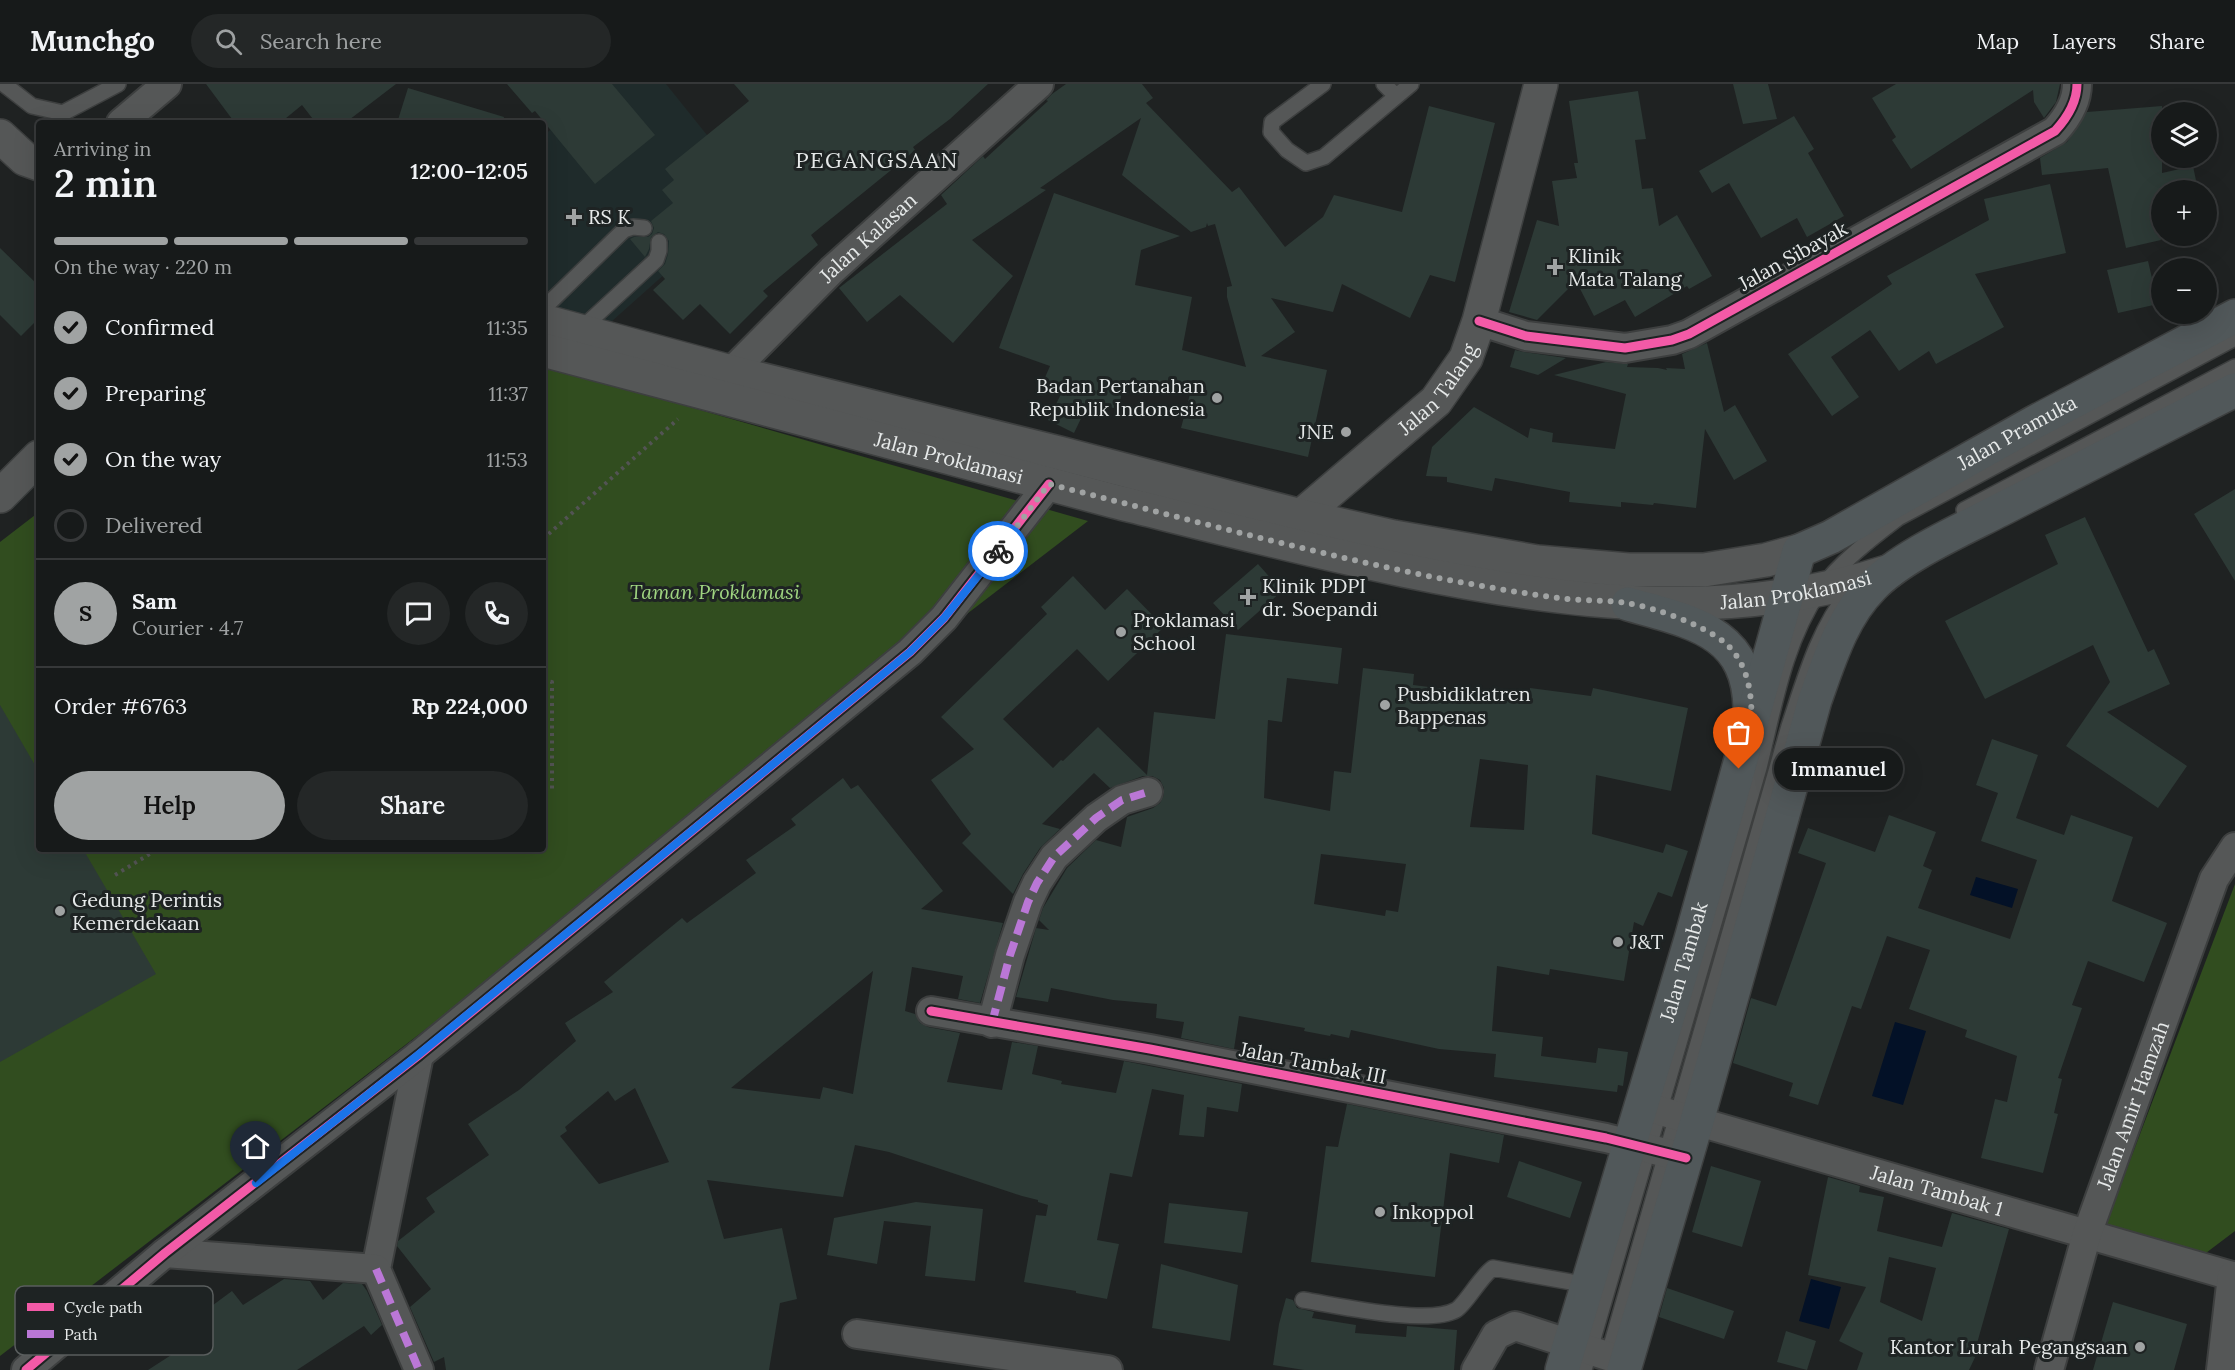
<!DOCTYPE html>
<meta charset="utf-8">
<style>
body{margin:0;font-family:Lora,serif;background:#242727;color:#f1f3f6;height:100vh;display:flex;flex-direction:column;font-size:22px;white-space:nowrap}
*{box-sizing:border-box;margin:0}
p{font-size:20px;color:#9ea1a2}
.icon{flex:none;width:33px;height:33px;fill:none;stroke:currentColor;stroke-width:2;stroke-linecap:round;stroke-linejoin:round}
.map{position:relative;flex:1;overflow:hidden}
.panel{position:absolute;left:36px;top:36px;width:510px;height:732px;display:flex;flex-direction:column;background:#171a1a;border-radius:6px;box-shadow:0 6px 24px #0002,0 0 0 2px #363839}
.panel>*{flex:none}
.buttons{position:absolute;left:2151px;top:18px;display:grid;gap:12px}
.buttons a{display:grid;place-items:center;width:66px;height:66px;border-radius:50%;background:#171a1a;box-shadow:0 6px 24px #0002,0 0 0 2px #363839;font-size:30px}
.pin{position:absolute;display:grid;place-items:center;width:51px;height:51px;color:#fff;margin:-62px -26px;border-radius:50% 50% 50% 0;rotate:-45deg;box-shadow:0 0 6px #0007}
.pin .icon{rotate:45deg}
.courier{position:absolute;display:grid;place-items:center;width:60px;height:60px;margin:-30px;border:4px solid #1a73e8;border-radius:50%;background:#fff;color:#222;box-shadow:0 2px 8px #0007}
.bubble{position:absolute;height:42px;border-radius:21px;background:#171a1a;box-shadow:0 6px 24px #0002,0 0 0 2px #363839;font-size:20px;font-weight:600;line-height:42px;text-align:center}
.overview em{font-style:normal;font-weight:600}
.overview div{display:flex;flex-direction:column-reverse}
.overview{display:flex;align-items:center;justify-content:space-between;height:102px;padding:0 18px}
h1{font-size:39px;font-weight:600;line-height:45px}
.bar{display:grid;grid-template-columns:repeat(4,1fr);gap:9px 6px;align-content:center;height:72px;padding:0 18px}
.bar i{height:8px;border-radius:4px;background:#363839}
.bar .current{background:#a0a3a3}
.bar p{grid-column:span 4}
.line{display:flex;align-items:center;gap:15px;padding:0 18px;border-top:2px solid #363839}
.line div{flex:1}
.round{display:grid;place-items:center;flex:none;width:63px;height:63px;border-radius:32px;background:#242727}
ol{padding:0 18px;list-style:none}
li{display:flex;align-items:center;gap:18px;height:66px}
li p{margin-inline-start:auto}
li .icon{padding:6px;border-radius:50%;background:#a0a3a3;color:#111;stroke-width:4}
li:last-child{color:#9ea1a2}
li i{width:33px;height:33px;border:3px solid #363839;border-radius:50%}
.button{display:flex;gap:12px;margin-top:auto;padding:12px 18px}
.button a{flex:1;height:69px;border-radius:36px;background:#a0a3a3;color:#111;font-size:24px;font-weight:600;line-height:69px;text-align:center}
.button a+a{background:#242727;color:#f1f3f6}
header{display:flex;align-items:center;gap:36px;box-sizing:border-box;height:84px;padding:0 30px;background:#171a1a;border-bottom:2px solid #363839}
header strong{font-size:28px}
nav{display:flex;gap:33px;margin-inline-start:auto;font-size:21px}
.search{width:420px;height:54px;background:#242727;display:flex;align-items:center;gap:15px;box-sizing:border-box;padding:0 21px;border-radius:33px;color:#9ea1a2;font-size:22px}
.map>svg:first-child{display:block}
.built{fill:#1f2b2b}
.green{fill:#314d1f}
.water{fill:#031127}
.building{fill:#2d3a36;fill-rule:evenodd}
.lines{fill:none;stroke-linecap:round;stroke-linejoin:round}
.service-casing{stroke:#3d3f3f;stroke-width:18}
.minor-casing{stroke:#3d3f3f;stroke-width:32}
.tertiary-casing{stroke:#3d3f3f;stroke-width:36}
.secondary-casing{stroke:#3d3f3f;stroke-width:36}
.primary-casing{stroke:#3d3f3f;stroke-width:36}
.path{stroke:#535454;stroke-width:4;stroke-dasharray:3 4.5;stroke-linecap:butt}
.service{stroke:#555757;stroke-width:15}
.minor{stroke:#555757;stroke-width:28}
.tertiary{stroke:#555757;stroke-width:33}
.secondary{stroke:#555757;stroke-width:33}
.primary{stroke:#51585a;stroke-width:33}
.quiet{stroke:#ba77d6;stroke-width:8;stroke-dasharray:15 8;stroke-linecap:butt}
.cycleway-casing{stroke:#1e2323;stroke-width:13}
.cycleway{stroke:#f35aa7;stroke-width:9}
.done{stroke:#a0a3a3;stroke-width:6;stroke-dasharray:0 10.8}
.route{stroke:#1a73e8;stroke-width:8}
.poi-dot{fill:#a0a3a3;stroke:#1e2323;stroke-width:2}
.labels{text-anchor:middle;stroke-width:6;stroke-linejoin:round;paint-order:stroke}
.poi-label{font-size:20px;fill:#e6e9e9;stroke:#1e2323;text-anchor:start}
.street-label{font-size:20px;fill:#e6e9e9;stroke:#1e2323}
.park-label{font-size:20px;font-style:italic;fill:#9fd480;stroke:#1e2323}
.quarter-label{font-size:22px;letter-spacing:1.5px;fill:#e6e9e9;stroke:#1e2323}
.key{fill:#1e2323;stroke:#5a5e5e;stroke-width:1.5}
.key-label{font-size:16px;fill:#e6e9e9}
</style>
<header>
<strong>Munchgo</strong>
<div class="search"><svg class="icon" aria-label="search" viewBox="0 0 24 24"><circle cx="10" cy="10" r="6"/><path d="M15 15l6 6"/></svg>Search here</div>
<nav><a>Map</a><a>Layers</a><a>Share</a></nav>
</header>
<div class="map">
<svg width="2235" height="1286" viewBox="0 0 2235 1286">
<rect width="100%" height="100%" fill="#1f2222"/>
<path class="built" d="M605,0h61l41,51 -3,104 -93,83 -68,-18v-168z"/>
<path class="green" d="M543,281l545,156 -1088,835v-814l39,-30v337h504z
M2235,800v347l-41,31 -90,-33z"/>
<path class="water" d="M1976,793l42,12 -6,19 -42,-13z
M1895,938l31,9 -23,74 -31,-9z
M1811,1195l30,8 -12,42 -30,-8z"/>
<path class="building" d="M206,0h190l-51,39h-29l-14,-18 -22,18h-45z
M507,0h105l43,51 -60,49 -60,-73 -3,2z
M734,0h254l-38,35 -37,28 2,3 -9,8 -95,77 7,10 -55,46 5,5 -38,38 -30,-30 -17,16 -30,-30 12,-11 -7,-8 7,-7 3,-10 1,-13 -5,-7 -6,-2 -7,5 -2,12 -4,8 -15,-18 4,-2h14l4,-3 2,-6 -3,-7 22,-18 -11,-13 12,-10 -9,-11 84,-68z
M1066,0h76l11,14 -7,5 86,89 7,-5 46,60 38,-30 11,-22 68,17 27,-106 66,17 -40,159 -25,-7 -20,43 -68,-34 -9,28 -62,-14 24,34 -34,24 66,14 -19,87 -127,-29 9,-34 -65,-13 -7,28 -29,-7 -15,31 -26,-13 15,-30 -20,-8 7,-16 -51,-18 55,-155 126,43 -39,14 -6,35 57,12 -10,53 64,17 -19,-70v-10l5,-1 -17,-62 -7,2 -1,-3 -1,4 -15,5 -69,-57 19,-57 -101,70 6,2 -74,50 41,36 -60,67 -53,-48 -33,27 -28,-34 108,-84 -6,-9 42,-39 2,3 63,-58 -2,-1 6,-6z
M1733,0h35l9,35 -34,5z
M1896,0h164l-4,18 -12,16 -10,-16 -1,-12 -122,79 -19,-29 4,-3 -24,-39z
M408,4l96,29 -1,6h-106z
M1638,7l8,48 -11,1 7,49 11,-1 6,38 18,-11 35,61 -23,13 -2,-3 -52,31 -10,-17 -31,16 -18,-35 -39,39 -28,-8 28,-92 22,6 -7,-45 25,-3 -3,-15h4l-9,-62z
M2162,22v67l31,-7 5,24h-36v20l-7,2 6,28 -35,8 -18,-80 -66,7 -2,-17 27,-16 20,-30z
M1794,32l20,33 -6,4 36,63 -37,21 -10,-19 -36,20 -32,-55 -17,10 -13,-22z
M2050,100l16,69 -91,21 29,53 -68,37 -7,-13 -30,20 -29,-41 -39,27 28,40 -27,19 -44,-62 104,-70 -5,-8 102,-56 -5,-21z
M0,164l39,38v32l-18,18 -21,-21z
M2148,177l10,43 -40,9 -11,-43z
M1707,259l17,69 11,-7 32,56 -33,19 -29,-51 -9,79 -42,-5 -1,2 -32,-3v5l-52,-5 1,-10 -75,-14 -3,13 -45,-9v-5l-21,-1 6,-29 42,-40 54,31 2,-10 23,5 -1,9 63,7 11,-55 -72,-19 52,-13 22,2 -1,3 31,1 9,2 -1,-2 19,1 -3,-15z
M1515,266l9,2 42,6 -28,17 -28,-8z
M2235,405v92l-41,-67z
M2085,433l63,135 6,-3 16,35 -63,28 80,54 -29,42 -92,-62 44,-64 -17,-37 -108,54 -40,-78 113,-57 -13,-29z
M1258,480l24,27 -44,39 -25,-27z
M1073,492l32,34 22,-21 37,38 -56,54 -31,-32 -74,70 50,49 8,-8 2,1 35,-34 49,48 7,-63 61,7 11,-85 116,14 -4,36 -51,-6 -5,44 -14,-2 -4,78 66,13 4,-40 17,2 12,-105 51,6 -1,11 116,14 1,-11 61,8 2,-8 95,20 -17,83 -75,-16 -4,59 71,19 3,-9 22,7 -16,46 -14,-5 -15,34 -9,-4 -10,59 -74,-12 -1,6 -52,-9 -5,65 51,6 -2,19 55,7 2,-15 30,4 -5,34 -5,-1 -1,7 -123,-15 2,-23 -57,-5 -88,-19 -2,8 -18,-4 -1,2 -26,-5 1,-3 -66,-12 -5,33 -53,-11 3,-16 -28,-4 1,-14 -44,-4 -62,-12 -3,14 -32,-5 20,-69 13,2 -10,-10 4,-12 24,-40 29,-28 25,7 6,-30 26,-9 7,-5 4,-8v-7l-4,-8 -8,-4h-9l-33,12 -16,-15 -52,51 18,5 -20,19 -17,26 -10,20 -51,-51 9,-9 -40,-54 43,-31 -33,-32 106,-103 -6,-7zM1480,675l48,6 -4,65 -54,-3zM1321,770l85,10 -8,48 -12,-2 -1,6 -71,-12z
M0,621l39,67v77h44l73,125 -156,88z
M1992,655l46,16 -22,63 48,17 7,-20 62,22 -21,64 55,22 -23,59 -56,-21 -16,44 10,3 -24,70 4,1 -8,34 4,1 -15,59 -62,-15 14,-59 12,3 10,-46 -52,-19 2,-7 -58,-21 21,-59 -43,-14 -26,73 -9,-3 -34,99 -29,-9 4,-13 -60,-20 18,-65 25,8 50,-143 -28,-10 10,-25 67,24 14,-37 47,17 -13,34 9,4 -14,38 92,31 27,-79 -56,-19 17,-48 -22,-8z
M843,694l8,11 7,-4 85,106 -22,18 82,14 -23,80 -22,-4 5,-23 -51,-9 -7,44 10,3 5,9 8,4 32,6 -13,49 55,8 10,-48 26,4 -6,28 30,7 -1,3 55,9 8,-32 118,23 -4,28 -31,-5 -3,30 -25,-2 5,-40 -32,-6 -20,88 -22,-4 -13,67 22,4 -12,55 -31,-6v-2l-52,-9 12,-67 10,1 2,-11 -10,-3v-2l-16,-4 -133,-44 -34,-7 -12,52 -136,-17 17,59 58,-11 15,71 -17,4 -11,67h-323l-2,-13 -10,5 -24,-55 21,-18 -34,-43 1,-5 37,-29 -9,-14 63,-43 -21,-31 51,-34 57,-49 -11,-18 48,-31 -9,-10 78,-64 5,5 69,-50 -10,-13 50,-35 -5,-6zM873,887l-20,123 -30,-7 -3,12 -89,-11zM635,1004l34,74 -70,22 -39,-48 7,-5 -2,-4 43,-36 7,10z
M1347,1020l157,31 -5,28 -49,-10 -15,124 -124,-15 15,-116 12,1z
M1519,1077l63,21 -12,36 -63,-21z
M1711,1082l50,15 -19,66 -50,-15z
M1828,1093l32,9 -1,6 25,5 -7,34 65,16 10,-34 57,16 -33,118 3,2 -10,21h-112l6,-17 -24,-12 27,-54 -58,-12zM1889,1173l47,11 -14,53 -42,-19z
M916,1118l67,7 -8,72 -50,-5 6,-50 -47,-5 -7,43 -50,-9 7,-37z
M1169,1119l79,9 -6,41 -78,-10z
M1161,1180l77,21 -8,56 -78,-13z
M284,1195l26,2 13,19 20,-17 19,1 5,7 15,34 -11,10 -7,-9 -67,44h-149l48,-31 -10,-14 46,-34 11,14z
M1667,1204l67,23 -10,28 -65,-22z
M1286,1214l7,2 4,8 17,4 -2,6 44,7 -1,8 51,4 1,-11 50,4 -3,40h-150l-31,-5 6,-41z
M2113,1218l74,22 -13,46h-81z
M1786,1247l30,10 -9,29 -30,-8z"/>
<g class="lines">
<defs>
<path id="service" d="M1323,0l-51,38 -1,10 16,18 19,13 18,-6 87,-73
M1384,0l12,12
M5,1l27,21 31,7 55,-29
M543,225l81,-79 9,-3 11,1
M579,247l77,-71 3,-9v-9
M1964,426l271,-143
M1303,1216c33,5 125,26 153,10 10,-6 24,-33 37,-42l95,17
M1607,1276l182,-634c16,-48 29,-96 61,-136
M1584,1286l175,-602c15,-61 25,-126 61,-178 18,-26 53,-53 78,-72l337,-180"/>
<g id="minor">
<path d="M121,39l46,-39"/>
<path d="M1479,237l47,15 99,12 47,-8 17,-6 366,-203c12,-13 22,-29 22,-47"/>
<path id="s1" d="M731,288l101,-102 207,-186"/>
<path d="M931,927l219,38 456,89 80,20"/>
<path d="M992,939l18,-68 18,-53 9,-19 17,-26 42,-39 26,-18 26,-8"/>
<path d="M419,971l-43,214 43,101"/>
<path id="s2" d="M1640,1021l592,171"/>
<path d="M165,1169l211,16"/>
<path d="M857,1250l251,36"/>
<path d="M26,1286l139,-117 254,-198 491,-403 34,-34 105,-134"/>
<path d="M1476,1286l20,-35 19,-9 111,36"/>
<path id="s3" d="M2049,1286l38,-136 127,-355 21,-32"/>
<path d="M2221,1286l11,-94"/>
</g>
<g id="tertiary">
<path id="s4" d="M1293,455l8,-23 135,-115 30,-43 13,-37 62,-237"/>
</g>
<g id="secondary">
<path d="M0,52l25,23 14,5"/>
<path d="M543,237l188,51 328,81 242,63 93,21 143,25 91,8h76l62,-10 33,-9"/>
<path id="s5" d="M543,266c190,51 380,102 570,151 97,24 193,49 290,69 164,34 325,54 487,1"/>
<path d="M0,412l39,-39"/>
</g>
<g id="primary">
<path d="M1628,520c62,18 121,26 122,105"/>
<path id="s6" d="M1562,1286l129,-431 108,-388 32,-14 202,-114 202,-107"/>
<path d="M1624,1286l73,-249 118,-421c14,-39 27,-83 57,-113 28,-30 91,-58 128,-77 78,-40 157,-80 235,-120"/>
</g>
</defs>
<use href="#service" class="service-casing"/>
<use href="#minor" class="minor-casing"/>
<use href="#tertiary" class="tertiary-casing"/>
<use href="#secondary" class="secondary-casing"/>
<use href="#primary" class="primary-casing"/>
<path class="path" d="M543,455l135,-120
M543,597l9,1v107h-9
M115,791l43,-26"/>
<use href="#service" class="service"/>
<use href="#minor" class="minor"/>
<use href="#tertiary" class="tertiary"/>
<use href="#secondary" class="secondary"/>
<use href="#primary" class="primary"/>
<path class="quiet" d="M992,939l18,-68 18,-53 9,-19 17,-26 42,-39 26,-18 26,-8
M376,1185l43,101"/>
<defs>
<path id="cycleway" d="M1479,237l47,15 99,12 47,-8 17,-6 366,-203c12,-13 22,-29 22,-47
M931,927l219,38 456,89 80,20
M26,1286l139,-117 254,-198 491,-403 34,-34 105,-134"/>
</defs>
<use href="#cycleway" class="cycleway-casing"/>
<use href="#cycleway" class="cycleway"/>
</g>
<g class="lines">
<path class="done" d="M998,467l51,-67c130,33 258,68 389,94 43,8 87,16 130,21 20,2 40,1 59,4 29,5 74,21 97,39 24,20 29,53 27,83 -2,14 -8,30 -12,44"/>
<path class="route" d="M256,1099l162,-128 492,-403 34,-34 54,-67"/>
</g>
<g class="poi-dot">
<path d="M571 124h6v6h6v6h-6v6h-6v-6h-6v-6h6z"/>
<path d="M1552 174h6v6h6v6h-6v6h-6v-6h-6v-6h6z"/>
<circle cx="1217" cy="314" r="6"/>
<circle cx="1346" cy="348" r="6"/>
<path d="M1245 504h6v6h6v6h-6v6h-6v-6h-6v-6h6z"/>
<circle cx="1121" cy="548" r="6"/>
<circle cx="1385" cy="621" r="6"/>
<circle cx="60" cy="827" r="6"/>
<circle cx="1618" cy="858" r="6"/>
<circle cx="1380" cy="1128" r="6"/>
<circle cx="2140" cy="1263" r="6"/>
</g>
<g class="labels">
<g class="poi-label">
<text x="588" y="140">RS K</text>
<text x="1568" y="179">Klinik<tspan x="1568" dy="23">Mata Talang</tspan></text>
<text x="1205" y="309" text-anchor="end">Badan Pertanahan<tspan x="1205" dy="23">Republik Indonesia</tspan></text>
<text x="1334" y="355" text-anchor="end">JNE</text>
<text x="1262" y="509">Klinik PDPI<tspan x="1262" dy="23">dr. Soepandi</tspan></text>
<text x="1133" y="543">Proklamasi<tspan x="1133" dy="23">School</tspan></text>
<text x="1397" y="617">Pusbidiklatren<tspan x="1397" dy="23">Bappenas</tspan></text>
<text x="72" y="823">Gedung Perintis<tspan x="72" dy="23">Kemerdekaan</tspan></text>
<text x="1630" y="865">J&amp;T</text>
<text x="1392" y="1135">Inkoppol</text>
<text x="2128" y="1270" text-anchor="end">Kantor Lurah Pegangsaan</text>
</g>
<g class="street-label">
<text dy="7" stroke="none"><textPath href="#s1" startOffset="192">Jalan Kalasan</textPath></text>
<text transform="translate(1793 172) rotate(-29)" y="7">Jalan Sibayak</text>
<text dy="7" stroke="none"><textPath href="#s4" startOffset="212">Jalan Talang</textPath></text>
<text dy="7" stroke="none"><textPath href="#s6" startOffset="1101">Jalan Pramuka</textPath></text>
<text dy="7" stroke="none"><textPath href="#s5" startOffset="420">Jalan Proklamasi</textPath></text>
<text dy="7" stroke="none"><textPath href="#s5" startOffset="1284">Jalan Proklamasi</textPath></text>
<text dy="7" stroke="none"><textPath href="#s6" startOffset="426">Jalan Tambak</textPath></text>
<text transform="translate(1313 979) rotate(11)" y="7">Jalan Tambak III</text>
<text dy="7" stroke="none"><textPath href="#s3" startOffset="278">Jalan Amir Hamzah</textPath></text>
<text dy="7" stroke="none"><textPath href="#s2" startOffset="309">Jalan Tambak 1</textPath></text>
</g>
<g class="park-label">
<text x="715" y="515">Taman Proklamasi</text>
</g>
<g class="quarter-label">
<text x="877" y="84">PEGANGSAAN</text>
</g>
</g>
<rect x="15" y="1202" width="198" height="69" rx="9" class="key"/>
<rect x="27" y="1219" width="27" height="8" fill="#f35aa7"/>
<rect x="27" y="1246" width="27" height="8" fill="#ba77d6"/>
<g class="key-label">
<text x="64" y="1229">Cycle path</text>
<text x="64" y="1256">Path</text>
</g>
</svg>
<div class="buttons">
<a><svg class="icon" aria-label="layers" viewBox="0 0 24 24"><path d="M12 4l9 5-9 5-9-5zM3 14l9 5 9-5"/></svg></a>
<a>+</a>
<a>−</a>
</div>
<div class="pin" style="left:1739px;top:685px;background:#ea580c"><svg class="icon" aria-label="bag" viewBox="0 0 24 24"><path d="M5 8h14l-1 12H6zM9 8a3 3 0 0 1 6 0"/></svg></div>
<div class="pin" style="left:256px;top:1099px;background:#1f2937"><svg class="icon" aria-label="home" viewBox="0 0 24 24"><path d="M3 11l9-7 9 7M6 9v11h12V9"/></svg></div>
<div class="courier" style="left:998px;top:467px"><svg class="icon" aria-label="bike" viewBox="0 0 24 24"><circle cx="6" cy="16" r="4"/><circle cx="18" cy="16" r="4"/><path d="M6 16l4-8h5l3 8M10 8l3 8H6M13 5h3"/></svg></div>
<div class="bubble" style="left:1774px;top:664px;width:129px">Immanuel</div>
<section class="panel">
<div class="overview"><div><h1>2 min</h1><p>Arriving in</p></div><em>12:00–12:05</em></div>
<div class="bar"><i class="current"></i><i class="current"></i><i class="current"></i><i></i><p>On the way · 220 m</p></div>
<ol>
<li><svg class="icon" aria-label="check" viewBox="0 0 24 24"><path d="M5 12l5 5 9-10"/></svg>Confirmed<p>11:35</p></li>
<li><svg class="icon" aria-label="check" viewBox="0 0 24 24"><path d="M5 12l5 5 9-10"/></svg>Preparing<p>11:37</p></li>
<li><svg class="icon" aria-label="check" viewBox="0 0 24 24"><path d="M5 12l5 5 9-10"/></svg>On the way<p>11:53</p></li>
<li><i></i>Delivered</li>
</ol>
<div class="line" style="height:108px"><b class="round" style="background:#a0a3a3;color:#111">S</b><div><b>Sam</b><p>Courier · 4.7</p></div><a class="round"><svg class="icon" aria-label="chat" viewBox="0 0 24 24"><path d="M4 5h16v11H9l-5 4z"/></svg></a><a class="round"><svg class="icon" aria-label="phone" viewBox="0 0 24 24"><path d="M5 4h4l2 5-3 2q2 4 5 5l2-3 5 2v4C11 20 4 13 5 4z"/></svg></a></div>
<div class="line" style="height:78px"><div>Order #6763</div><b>Rp 224,000</b></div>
<div class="button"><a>Help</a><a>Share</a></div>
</section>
</div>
